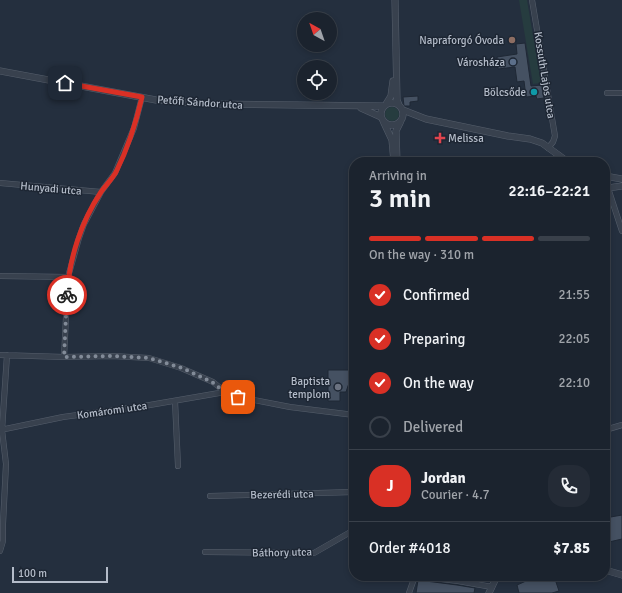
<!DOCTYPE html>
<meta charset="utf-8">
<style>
body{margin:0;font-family:Signika,sans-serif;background:#242b36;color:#f1f3f6;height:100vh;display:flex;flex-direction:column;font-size:15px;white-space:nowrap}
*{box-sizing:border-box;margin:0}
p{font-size:13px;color:#a0a4aa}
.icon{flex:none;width:22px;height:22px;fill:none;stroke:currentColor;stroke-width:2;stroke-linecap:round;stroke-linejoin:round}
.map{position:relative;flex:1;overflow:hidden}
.sheet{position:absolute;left:349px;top:157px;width:261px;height:424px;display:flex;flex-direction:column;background:#1b232e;border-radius:16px;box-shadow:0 2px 6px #0003,0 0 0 1px #39404a}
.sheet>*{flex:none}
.needle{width:26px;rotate:320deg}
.fabs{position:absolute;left:297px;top:12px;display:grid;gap:8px}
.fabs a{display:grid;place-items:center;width:40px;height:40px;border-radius:50%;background:#1b232e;box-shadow:0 2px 6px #0003,0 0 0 1px #39404a;font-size:20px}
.scale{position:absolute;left:12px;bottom:10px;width:96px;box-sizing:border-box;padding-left:4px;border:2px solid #b4bcc9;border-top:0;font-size:11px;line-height:14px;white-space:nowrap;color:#b4bcc9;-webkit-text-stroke:3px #1d2633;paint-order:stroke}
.pin{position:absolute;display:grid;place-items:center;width:34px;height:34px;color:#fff;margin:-17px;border-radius:8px;box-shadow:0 2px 6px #0006}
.courier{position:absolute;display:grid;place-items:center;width:40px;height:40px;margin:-20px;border:3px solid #d93025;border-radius:50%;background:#fff;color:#222;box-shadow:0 1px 5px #0007}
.headline em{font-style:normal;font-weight:600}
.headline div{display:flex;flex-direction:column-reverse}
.headline{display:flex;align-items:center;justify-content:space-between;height:68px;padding:0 20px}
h1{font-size:26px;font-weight:600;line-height:30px}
.bar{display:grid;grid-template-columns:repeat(4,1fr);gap:6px 4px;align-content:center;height:48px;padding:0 20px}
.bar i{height:5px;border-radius:3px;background:#39404a}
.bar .current{background:#d93025}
.bar p{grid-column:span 4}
.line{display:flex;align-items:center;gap:10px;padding:0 20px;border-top:1px solid #39404a}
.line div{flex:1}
.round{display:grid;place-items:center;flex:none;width:42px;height:42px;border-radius:16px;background:#242b36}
ol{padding:0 20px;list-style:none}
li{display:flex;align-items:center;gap:12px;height:44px}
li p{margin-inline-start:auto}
li .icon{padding:4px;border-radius:50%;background:#d93025;color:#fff;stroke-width:4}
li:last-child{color:#a0a4aa}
li i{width:22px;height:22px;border:2px solid #39404a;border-radius:50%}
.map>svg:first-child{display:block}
.green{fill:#263c3f}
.building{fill:#455162;stroke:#1f2835}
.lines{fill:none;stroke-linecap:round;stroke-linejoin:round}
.minor-casing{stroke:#565f6c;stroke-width:6}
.tertiary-casing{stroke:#565f6c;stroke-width:7}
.minor{stroke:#38414e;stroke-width:5}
.tertiary{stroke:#38414e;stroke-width:6}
.done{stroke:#828b98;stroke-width:4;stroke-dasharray:0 7.2}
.route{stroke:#d93025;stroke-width:5}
.education-dot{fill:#8d6e63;stroke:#1d2633;stroke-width:1.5}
.service-dot{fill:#5c6f8a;stroke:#1d2633;stroke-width:1.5}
.culture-dot{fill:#0f9aa8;stroke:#1d2633;stroke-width:1.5}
.health-dot{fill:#e0444e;stroke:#1d2633;stroke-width:1.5}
.worship-dot{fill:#6b7280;stroke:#1d2633;stroke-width:1.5}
.labels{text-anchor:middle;stroke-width:3;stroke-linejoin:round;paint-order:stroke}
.poi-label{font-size:11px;fill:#b4bcc9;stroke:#1d2633;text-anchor:end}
.street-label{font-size:11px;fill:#b4bcc9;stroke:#1d2633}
</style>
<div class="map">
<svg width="622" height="593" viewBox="0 0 622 593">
<rect width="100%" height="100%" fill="#242f3e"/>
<path class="green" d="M519,0h8l14,83 -8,1z
M385 114a7 7 0 1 1 14 0a7 7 0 1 1-14 0Z"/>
<path class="building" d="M525,43l6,43 11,-1 2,13 -7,1 -1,-3 -10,1 -2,-16 -7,1 -2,-15 -17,2 -1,-12 20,-3 -1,-10z
M418,96v5l-8,1v4h-6l-1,-9z
M328,370h26v13h-5l-3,9h-6v9h-12z
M622,515v24l-13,3 -4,-2v-22z
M524,576h30l5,15 -7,2h-33l-2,-8 9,-4z
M418,580l39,5 18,3 -1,5h-58z"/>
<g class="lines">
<defs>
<path id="minor" d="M532,0l23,136 -2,6 -5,6
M607,93h15
M0,183l101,9
M608,188l14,43
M605,204l7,-3
M0,276l68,1
M0,355l64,2 48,-1 37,2 32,10 32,14 12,10 14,5 51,10 64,8
M64,357l4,-80 11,-39 5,-14 17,-32 14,-19 19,-45 8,-31
M175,401l3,65
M0,430l63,-13 81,-11 81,-14
M605,430l17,-5
M210,496l144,-4
M0,551l3,-10v-17l3,-60 -4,-34 5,-75
M205,552l109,1 40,-23
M416,576l42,5 34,6
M409,593l6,-17"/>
<path id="tertiary" d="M395,0l2,100 2,5
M0,71l156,29 52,4 175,2
M381 114a11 11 0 1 1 22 0a11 11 0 1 1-22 0Z
M386,104l5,-8 2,-15
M361,108l20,9
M403,110l23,9 82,17 22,3 12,4 26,19
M384,123l8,17 2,22
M397,162l-1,-31 4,-8
M605,176l17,3
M605,184l3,4 14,-2
M605,570l17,5
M489,593l8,-17"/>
</defs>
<use href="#minor" class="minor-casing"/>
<use href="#tertiary" class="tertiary-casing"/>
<use href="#minor" class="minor"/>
<use href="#tertiary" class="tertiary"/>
</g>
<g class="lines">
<path class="done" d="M67,295l-3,62 48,-1 37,2 33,10 30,14 13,10 13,5"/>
<path class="route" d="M65,83l77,14c-6,26 -14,51 -26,75 -4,7 -10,13 -15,20 -20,30 -32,67 -34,103"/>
</g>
<circle class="education-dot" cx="512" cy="40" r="4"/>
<circle class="service-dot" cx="513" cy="62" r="4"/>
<circle class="culture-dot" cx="534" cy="92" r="4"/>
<path class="health-dot" d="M438 132h4v4h4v4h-4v4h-4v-4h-4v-4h4z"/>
<circle class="worship-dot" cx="338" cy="387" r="4"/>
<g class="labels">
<g class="poi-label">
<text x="504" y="44">Napraforgó Óvoda</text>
<text x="505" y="66">Városháza</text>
<text x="526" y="96">Bölcsőde</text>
<text x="448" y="142" text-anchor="start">Melissa</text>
<text x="330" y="385">Baptista<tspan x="330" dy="13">templom</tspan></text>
</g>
<g class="street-label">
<text transform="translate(545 75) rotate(81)" y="4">Kossuth Lajos utca</text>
<text transform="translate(200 102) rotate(4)" y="4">Petőfi Sándor utca</text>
<text transform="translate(51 188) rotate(5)" y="4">Hunyadi utca</text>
<text transform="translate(112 410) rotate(-8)" y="4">Komáromi utca</text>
<text transform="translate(282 494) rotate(-1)" y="4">Bezerédi utca</text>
<text transform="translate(282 552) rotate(-1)" y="4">Báthory utca</text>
</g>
</g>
</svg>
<div class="fabs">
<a><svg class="needle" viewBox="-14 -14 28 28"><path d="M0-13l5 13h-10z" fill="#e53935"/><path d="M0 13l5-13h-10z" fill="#a0a4aa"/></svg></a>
<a><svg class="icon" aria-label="locate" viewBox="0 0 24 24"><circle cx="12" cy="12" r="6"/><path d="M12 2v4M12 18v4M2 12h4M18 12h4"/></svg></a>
</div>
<div class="scale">100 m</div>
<div class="pin" style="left:238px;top:397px;background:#ea580c"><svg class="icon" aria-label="bag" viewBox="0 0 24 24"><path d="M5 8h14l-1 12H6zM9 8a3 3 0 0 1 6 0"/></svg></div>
<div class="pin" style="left:65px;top:83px;background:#1f2937"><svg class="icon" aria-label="home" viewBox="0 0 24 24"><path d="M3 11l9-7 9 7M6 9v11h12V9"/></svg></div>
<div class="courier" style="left:67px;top:295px"><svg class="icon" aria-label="bike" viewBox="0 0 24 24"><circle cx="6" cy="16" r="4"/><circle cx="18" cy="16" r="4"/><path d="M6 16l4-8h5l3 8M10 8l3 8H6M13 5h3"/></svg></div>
<section class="sheet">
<div class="headline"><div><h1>3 min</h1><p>Arriving in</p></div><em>22:16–22:21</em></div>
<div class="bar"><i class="current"></i><i class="current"></i><i class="current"></i><i></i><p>On the way · 310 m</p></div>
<ol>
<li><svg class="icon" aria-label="check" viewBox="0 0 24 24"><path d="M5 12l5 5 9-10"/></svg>Confirmed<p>21:55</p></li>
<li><svg class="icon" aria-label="check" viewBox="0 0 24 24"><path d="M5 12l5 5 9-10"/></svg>Preparing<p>22:05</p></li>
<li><svg class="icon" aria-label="check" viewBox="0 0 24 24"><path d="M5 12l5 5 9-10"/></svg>On the way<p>22:10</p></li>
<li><i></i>Delivered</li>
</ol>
<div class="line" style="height:72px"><b class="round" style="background:#d93025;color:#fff">J</b><div><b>Jordan</b><p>Courier · 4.7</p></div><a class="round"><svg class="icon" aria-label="phone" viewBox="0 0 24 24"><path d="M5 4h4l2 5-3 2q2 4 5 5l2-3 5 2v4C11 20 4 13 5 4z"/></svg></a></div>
<div class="line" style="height:52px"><div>Order #4018</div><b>$7.85</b></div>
</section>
</div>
